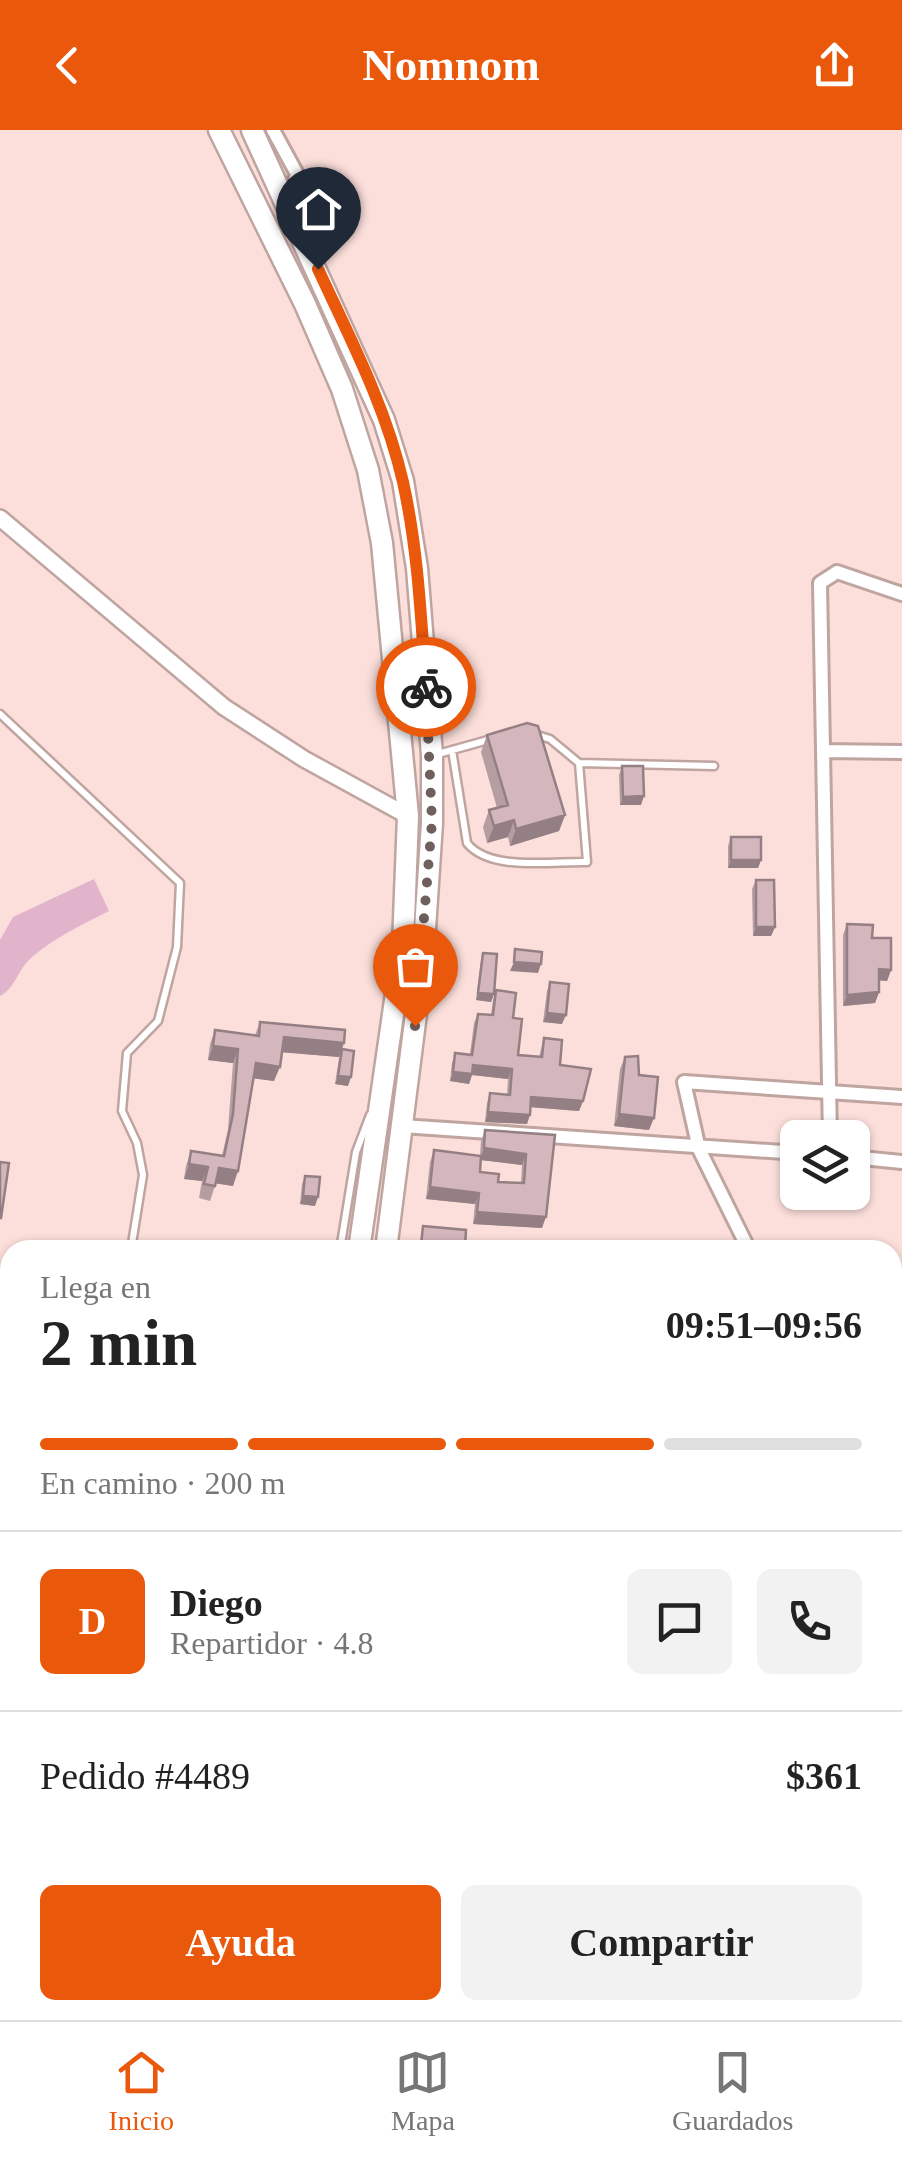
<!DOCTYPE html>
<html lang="es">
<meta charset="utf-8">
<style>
body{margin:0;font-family:Georgia,serif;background:#f2f2f2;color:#222;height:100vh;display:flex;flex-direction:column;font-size:38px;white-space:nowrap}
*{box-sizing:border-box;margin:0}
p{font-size:32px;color:#767676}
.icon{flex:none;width:55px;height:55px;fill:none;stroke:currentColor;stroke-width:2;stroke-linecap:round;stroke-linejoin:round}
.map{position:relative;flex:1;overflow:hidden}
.details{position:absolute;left:0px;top:1110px;width:902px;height:780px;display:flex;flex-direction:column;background:#fff;border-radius:30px 30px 0 0;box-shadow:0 2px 8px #0004}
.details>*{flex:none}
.buttons{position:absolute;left:780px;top:990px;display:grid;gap:20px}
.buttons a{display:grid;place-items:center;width:90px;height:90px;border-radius:15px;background:#fff;box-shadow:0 2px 8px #0004;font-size:50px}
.pin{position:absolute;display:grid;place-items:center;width:85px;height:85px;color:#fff;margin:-102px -42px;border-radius:50% 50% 50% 0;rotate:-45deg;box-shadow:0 0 10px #0007}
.pin .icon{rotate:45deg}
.courier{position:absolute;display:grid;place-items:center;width:100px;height:100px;margin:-50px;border:8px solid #ea580c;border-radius:50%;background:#fff;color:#222;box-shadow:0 2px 12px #0007}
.headline em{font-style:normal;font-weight:700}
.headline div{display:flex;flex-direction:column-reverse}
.headline{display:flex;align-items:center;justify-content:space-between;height:170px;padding:0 40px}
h1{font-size:65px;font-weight:700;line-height:75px}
.bar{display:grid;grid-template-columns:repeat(4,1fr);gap:15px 10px;align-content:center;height:120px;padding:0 40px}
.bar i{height:12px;border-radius:8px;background:#e0e0e0}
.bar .selected{background:#ea580c}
.bar p{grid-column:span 4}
.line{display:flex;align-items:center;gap:25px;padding:0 40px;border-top:2px solid #e0e0e0}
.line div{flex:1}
.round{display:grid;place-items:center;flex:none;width:105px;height:105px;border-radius:15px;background:#f2f2f2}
.primary-button{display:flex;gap:20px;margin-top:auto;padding:20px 40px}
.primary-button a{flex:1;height:115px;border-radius:15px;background:#ea580c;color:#fff;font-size:40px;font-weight:700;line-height:115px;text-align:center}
.primary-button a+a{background:#f2f2f2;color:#222}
header{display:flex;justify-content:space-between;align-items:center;height:130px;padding:0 40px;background:#ea580c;color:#fff;font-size:45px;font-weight:700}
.tab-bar{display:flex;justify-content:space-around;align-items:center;height:140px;border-top:2px solid #e0e0e0;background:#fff;font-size:28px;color:#767676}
.tab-bar a{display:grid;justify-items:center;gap:5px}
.tab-bar .selected{color:#ea580c}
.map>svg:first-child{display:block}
.water{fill:#e2b4cc}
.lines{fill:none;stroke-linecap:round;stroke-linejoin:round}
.service-casing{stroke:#bfa4a0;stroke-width:11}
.minor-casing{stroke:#bfa4a0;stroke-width:18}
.tertiary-casing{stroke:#bfa4a0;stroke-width:20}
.primary-casing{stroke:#bfa4a0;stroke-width:25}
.path{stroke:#9c8885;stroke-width:2.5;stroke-dasharray:5 8;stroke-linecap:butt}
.service{stroke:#fff;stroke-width:6}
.minor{stroke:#fff;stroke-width:12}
.tertiary{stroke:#fff;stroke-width:15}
.primary{stroke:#fff;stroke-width:20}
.wall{fill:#b59da2;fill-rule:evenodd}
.shaded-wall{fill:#948084}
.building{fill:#d3b7bc;stroke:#948084;stroke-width:2.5}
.done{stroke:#70605d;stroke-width:10;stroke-dasharray:0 18}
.route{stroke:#ea580c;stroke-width:12}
</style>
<header><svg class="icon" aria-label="back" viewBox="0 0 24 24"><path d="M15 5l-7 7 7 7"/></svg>Nomnom<svg class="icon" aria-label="share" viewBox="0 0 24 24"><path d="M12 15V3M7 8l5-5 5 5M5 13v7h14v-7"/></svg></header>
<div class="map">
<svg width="902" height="1890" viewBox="0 0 902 1890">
<rect width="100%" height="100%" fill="#fcdfdb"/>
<path class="water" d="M94,749l15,32c-28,14 -55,27 -78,47 -13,11 -16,31 -31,38v-56l13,-23z"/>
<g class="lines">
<defs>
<path id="service" d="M0,584l180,169 -3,64 -19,74 -31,32 -5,58 15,32 6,32 -12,75
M534,604l16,5 29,24 135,3
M452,620l15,93c23,29 86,18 120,19l-8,-99
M438,624l50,-14
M340,1120l16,-98 14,-37"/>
<path id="minor" d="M273,0l24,44 -9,30
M824,621l78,1
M402,996l396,27
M830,1008l-10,-555 17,-11 65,22
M852,1027l50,5
M749,1120l-50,-101 -15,-67 218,15
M0,1239h10
M892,1249l10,38
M892,1401h10
M0,1482l10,1
M892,1505l7,-1
M0,1718l10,1
M892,1789l10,37
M789,1880l113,2
M549,1890l1,-10"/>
<path id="tertiary" d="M0,388l224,189 80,52 104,57"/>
<path id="primary" d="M219,0l86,174 37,85 26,81 14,73 26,273 -5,129 -44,305
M252,0l132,290 19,61 14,87 15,187v68l-9,136 -37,291
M317,1880l4,10
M205,1890l2,-10
M249,1890l1,-10
M268,1890l1,-10"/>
</defs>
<use href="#service" class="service-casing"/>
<use href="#minor" class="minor-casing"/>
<use href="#tertiary" class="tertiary-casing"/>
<use href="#primary" class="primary-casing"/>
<path class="path" d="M892,1634l10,1"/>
<use href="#service" class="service"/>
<use href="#minor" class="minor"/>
<use href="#tertiary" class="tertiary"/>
<use href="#primary" class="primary"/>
</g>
<path class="wall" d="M487,605l78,80 -6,16 -49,15 -2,-9 -21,6 -4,-16 6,-17 8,-2 -16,-56z
M622,636l19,39h-21l-1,-30z
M731,707l30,23 -3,8h-30v-22z
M756,750l19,47 -4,9h-18l-1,-47z
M847,794l25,14 19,32 -4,11 -8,-1v12l-4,11 -32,3v-71z
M483,823l11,41 -3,8 -15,-2 5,-40z
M550,852l12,42 -19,-2 4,-31z
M496,860l17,28 5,37 21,2 5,-19 39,63 -4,10 -48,-4 -4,17 -42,-2 2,-19 3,-10 17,1 1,-15 -36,-4 -3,9 -19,-3 2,-18 3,-10 15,1 4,-31 4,-9 13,1 2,-15z
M260,892l84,21 -5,14 -57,-5 -8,29 -20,-3 -21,108 -17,-3 -6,18 -11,-3 3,-17 -18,-2 2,-13 5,-15 31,5 6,-27 5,-66 -25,-3 2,-16 5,-14 40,5z
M342,919l6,37 -13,-2 4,-26z
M625,927l14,18 10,55 -35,-4 6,-57z
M485,1000l70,5 -13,93 -69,-4 2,-20 -49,-5 4,-37 4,-12 46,6 1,-15zM481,1030l41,5 -1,18 -23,-1 -18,-10z
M305,1046l10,30 -15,-2 2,-20z
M902,1558v22l-3,-14z
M82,1880h105l-2,10h-98z"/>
<path class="shaded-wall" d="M644,666l-3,9h-21l3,-8z
M565,685l-6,16 -49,15 6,-17z
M514,690l-6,17 -21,6 7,-17z
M731,730h30l-3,8h-30z
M756,797h19l-4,9h-18z
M514,832l27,2 -3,9 -28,-2z
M879,839l12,1 -4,11 -12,-1z
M879,862l-4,11 -32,3 4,-11z
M478,863l16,1 -3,8 -15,-2z
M547,883l19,2 -4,9 -19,-2z
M284,907l60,6 -5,14 -60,-5z
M213,916l25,3 -5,14 -25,-3z
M256,933l24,4 -6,14 -23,-3z
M473,935l39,4 -4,10 -36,-4 -3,9 -19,-3 3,-9z
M338,946l13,1 -3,9 -13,-2z
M531,967l52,4 -4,10 -51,-4z
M488,982l42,3 -3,9 -42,-2z
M619,984l35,4 -5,12 -35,-4z
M484,1018l42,6 -4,11 -42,-5z
M189,1034l19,3 -6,14 -18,-2z
M219,1038l19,3 -5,15 -20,-3z
M430,1057l49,6 -4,11 -49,-5z
M303,1066l15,1 -3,9 -15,-2z
M477,1082l69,5 -4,11 -69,-4z
M421,1115l44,3 -1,2h-45z
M0,1253h10v4l-10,1z
M892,1379h10v13h-10z
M10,1424v13h-10v-12z
M0,1500h10v9h-10z
M0,1589h10v9h-10z
M896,1702l6,1v9l-9,-1z"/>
<path class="building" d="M527,593l11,3 27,89 -49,14 -2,-9 -20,6 -5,-16 19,-5 -21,-70z
M622,636h21l1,30 -21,1z
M731,707h30v23h-30z
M756,750h18l1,47h-19z
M847,794l26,1 -1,13h19v32l-12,-1v23l-32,3z
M515,819l27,3 -1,12 -27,-2z
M483,823l14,1 -3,40 -16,-1z
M550,852l19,2 -3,31 -19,-2z
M496,860l20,3 -3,25 9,1 -4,36 24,2 2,-19 18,2 -2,25 31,4 -8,32 -52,-4 -1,18 -42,-3 2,-19 20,2 2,-26 -39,-4 -1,9 -19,-2 2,-19 17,2 6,-41 15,1z
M260,892l85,8 -1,13 -60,-6 -4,30 -24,-4 -18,108 -19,-3 -4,18 -11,-2 4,-17 -19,-3 2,-13 33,5 9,-42 5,-65 -25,-3 2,-16 44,6z
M342,919l12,2 -3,26 -13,-1z
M638,926l1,19 19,2 -4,41 -35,-4 6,-57z
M485,1000l70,5 -9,82 -69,-5 2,-19 -49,-6 4,-37 47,6 -1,16 19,2 -1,8 26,1 2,-29 -42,-6z
M0,1032l9,1 -8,55h-1z
M305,1046l15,1 -2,20 -15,-1z
M423,1096l43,4 -1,18 -44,-3z
M10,1242v11h-10v-9z
M892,1250l5,17h-5z
M892,1356h10v23h-10z
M10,1375v49l-10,1v-49z
M0,1485h10v15h-10z
M0,1570h10v19h-10z
M898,1683l4,1v19l-6,-1z
M96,1880h91l-3,10h-82z
M774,1880h42v10h-43z"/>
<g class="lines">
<path class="done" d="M415,896l17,-204 -6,-135"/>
<path class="route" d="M318,139c32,69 68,138 85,213 15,67 18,136 23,205"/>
</g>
</svg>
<div class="buttons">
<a><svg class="icon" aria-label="layers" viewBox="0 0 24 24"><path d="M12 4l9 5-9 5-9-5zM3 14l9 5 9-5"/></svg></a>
</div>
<div class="pin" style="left:415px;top:896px;background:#ea580c"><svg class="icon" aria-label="bag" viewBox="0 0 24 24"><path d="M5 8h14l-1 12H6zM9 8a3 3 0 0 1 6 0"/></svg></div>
<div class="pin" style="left:318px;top:139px;background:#1f2937"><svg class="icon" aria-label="home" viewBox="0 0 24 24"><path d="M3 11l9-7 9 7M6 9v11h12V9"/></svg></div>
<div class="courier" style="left:426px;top:557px"><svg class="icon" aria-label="bike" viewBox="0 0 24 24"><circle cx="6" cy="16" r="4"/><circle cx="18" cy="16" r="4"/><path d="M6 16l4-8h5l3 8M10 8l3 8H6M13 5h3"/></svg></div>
<section class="details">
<div class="headline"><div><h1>2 min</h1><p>Llega en</p></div><em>09:51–09:56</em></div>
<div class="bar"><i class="selected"></i><i class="selected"></i><i class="selected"></i><i></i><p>En camino · 200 m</p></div>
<div class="line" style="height:180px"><b class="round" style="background:#ea580c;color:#fff">D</b><div><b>Diego</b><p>Repartidor · 4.8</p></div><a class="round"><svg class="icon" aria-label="chat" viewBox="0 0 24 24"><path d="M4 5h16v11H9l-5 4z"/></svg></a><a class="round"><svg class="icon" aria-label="phone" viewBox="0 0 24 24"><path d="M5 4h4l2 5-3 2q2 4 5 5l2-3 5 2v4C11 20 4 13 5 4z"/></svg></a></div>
<div class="line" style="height:130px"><div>Pedido #4489</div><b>$361</b></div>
<div class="primary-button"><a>Ayuda</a><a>Compartir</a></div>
</section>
</div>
<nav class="tab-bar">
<a class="selected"><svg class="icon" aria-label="home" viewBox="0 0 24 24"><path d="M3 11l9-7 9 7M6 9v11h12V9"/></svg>Inicio</a>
<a><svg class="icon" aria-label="map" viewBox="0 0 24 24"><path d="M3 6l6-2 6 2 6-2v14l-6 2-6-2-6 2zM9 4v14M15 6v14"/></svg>Mapa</a>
<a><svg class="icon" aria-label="saved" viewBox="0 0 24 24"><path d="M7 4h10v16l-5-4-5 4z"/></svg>Guardados</a>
</nav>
